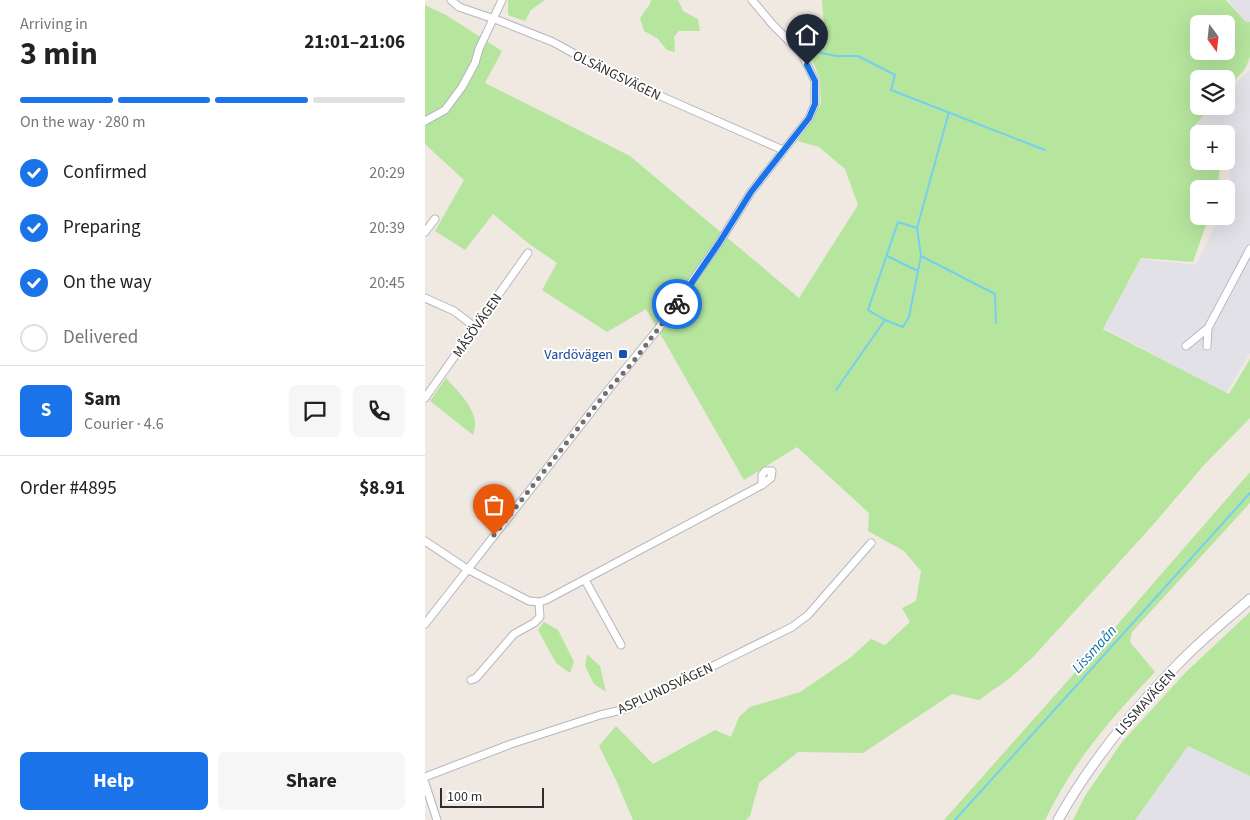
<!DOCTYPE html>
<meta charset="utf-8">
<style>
body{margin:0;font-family:"Source Sans 3",sans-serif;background:#f6f6f6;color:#222;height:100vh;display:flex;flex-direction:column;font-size:19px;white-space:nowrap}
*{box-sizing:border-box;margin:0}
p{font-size:16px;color:#767676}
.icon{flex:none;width:28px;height:28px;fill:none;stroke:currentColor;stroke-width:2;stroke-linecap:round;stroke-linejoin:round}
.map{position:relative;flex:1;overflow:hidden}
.panel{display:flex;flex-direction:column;background:#fff;width:425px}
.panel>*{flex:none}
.needle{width:32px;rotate:165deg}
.buttons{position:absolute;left:765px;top:15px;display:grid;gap:10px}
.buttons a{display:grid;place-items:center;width:45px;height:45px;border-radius:8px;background:#fff;box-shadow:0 5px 20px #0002;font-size:25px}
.scale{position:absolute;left:15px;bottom:12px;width:104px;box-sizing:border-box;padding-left:5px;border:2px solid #2e2e2e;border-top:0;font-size:14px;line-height:18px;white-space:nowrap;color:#2e2e2e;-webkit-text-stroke:4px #fff;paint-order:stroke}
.pin{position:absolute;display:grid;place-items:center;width:42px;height:42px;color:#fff;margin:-51px -21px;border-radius:50% 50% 50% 0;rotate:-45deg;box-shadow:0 0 5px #0007}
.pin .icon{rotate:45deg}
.courier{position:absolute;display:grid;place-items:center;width:50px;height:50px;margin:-25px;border:4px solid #1a73e8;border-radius:50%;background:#fff;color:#222;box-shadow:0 1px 6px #0007}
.summary em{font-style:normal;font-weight:700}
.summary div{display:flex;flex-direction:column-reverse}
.summary{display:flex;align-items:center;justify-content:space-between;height:85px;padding:0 20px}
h1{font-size:32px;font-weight:700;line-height:38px}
.bar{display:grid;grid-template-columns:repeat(4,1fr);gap:8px 5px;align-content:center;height:60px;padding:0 20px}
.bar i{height:6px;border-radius:4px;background:#e0e0e0}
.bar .active{background:#1a73e8}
.bar p{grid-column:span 4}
.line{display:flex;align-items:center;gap:12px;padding:0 20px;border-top:1px solid #e0e0e0}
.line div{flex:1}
.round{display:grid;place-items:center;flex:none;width:52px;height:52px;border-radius:8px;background:#f6f6f6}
ol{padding:0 20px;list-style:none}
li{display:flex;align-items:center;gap:15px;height:55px}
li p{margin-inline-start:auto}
li .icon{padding:5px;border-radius:50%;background:#1a73e8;color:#fff;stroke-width:4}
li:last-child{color:#767676}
li i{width:28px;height:28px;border:2px solid #e0e0e0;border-radius:50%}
.primary-button{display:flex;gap:10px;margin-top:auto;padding:10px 20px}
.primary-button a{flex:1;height:58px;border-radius:8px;background:#1a73e8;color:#fff;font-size:20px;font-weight:700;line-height:58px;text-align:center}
.primary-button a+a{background:#f6f6f6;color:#222}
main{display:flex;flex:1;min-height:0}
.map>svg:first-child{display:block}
.industrial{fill:#e3e1e8}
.green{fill:#b6e59e;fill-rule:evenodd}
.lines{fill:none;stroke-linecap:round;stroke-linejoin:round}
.stream{stroke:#75cff0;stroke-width:2}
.minor-casing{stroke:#b4b7c1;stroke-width:9}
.tertiary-casing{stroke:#b4b7c1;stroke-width:11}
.minor{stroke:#fff;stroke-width:7}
.tertiary{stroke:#fff;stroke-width:9}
.done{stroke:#726f6d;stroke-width:5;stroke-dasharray:0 9}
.route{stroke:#1a73e8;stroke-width:6}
.transit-dot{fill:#1a4fb4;stroke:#fff;stroke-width:2}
.labels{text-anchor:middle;stroke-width:4;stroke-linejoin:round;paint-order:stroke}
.street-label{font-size:14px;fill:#2e2e2e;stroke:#fff}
.transit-label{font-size:14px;fill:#164399;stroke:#fff;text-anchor:end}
.water-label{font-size:15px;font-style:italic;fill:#0d6fa3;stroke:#fff}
</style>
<main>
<section class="panel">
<div class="summary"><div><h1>3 min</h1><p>Arriving in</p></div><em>21:01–21:06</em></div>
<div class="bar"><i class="active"></i><i class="active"></i><i class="active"></i><i></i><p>On the way · 280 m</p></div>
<ol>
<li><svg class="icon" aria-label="check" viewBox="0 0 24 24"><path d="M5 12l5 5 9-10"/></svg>Confirmed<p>20:29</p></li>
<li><svg class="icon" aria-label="check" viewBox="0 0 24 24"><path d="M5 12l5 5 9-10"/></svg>Preparing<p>20:39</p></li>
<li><svg class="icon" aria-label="check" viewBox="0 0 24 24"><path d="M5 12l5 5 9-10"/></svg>On the way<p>20:45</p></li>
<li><i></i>Delivered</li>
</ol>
<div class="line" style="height:90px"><b class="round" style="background:#1a73e8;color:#fff">S</b><div><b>Sam</b><p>Courier · 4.6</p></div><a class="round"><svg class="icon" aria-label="chat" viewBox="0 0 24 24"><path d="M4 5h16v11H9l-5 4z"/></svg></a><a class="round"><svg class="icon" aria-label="phone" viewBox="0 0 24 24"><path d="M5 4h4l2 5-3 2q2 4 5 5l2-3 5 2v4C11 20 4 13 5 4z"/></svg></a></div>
<div class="line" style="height:65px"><div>Order #4895</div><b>$8.91</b></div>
<div class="primary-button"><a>Help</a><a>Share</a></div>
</section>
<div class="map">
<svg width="825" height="820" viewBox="0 0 825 820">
<rect width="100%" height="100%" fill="#efe9e1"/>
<path class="industrial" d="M803,0h22v22h-3z
M825,70v283l-24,40 -122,-65 37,-69 55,6 24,-49h6v-13l6,-11 -6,-36v-22h-18l-12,-12 16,-16h14v-13z
M763,746l62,30v44h-115z"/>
<path class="green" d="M83,0h37l-14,10 -6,11 -17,-6z
M226,0h27l5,11 15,8 2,12h-21l-5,6 1,15 -8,-2 -10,-12 -13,-7 -4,-13 10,-14z
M397,0h404l20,22h4v35l-5,12 -19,21v-11h-27v27h13l-17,19 6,9h-2v27h22l-4,28h-18v27h10l-16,46 -52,-4 -38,71 126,65 21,-35v59l-46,47 -52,61 -118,130 -24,22 -31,22 -27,-6 -89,59 -65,-1 -39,31 -9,33 -4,4h-113l-17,-40 -17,-34 17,-20 37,38 62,-34 16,7 8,-20 11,-10 50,-15 50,-34 21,-19 14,6 25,-23 -8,-14 14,-7 5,-30 -17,-20 -36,-20 1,-18 -72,-66 -53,33 -98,-171 -39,23 -65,-42 15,-27 -29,-20 -35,-29 -28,36 -30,-19 29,-51 -39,-36v-139l21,10 56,36 -17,32 145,73 169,142 59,-93 -13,-36 -26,-22 -21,-6 23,-37 -1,-25 -11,-27 -14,-19 29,-7zM774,24h27v27h-27z
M21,378c14,16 36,35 27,57l-43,-34z
M825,472v31l-118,129 -2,10 25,30c-44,46 -82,90 -110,148h-101l174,-196z
M825,612v164l-62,-30 -53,74h-62l12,-24 37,-54 64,-70z
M119,622l14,8 16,32 -4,11 -14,-10 -18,-33z
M162,654l13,12 6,26 -12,-8 -9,-18z"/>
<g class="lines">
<path class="stream" d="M387,51l24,5h22l37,19 -4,15 154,60
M462,256l31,15
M496,256l74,38 1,29
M460,320l18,7 6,-10 12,-61 -4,-28 32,-116
M411,390l49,-70 -17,-10 30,-88 19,6
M530,820l295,-327"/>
<defs>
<path id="minor" d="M26,0l8,7 41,14 53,21 60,33 170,75
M0,121l20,-11 17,-23 13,-24 4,-14 23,-49
M0,232l10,-13
M0,298l29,13 21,16
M761,346l22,-18 42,-79
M782,346l1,-18
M0,398l103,-145
M0,541l42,28 62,32 10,1 7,-2 216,-115 9,-7 1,-7h-7l-3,4v10
M160,580l36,65
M0,624l184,-235 49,-60 61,-86 32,-51 58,-74 6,-14v-23l-13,-27 -29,-29 -21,-25
M46,680l5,-2 38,-44 20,-11 6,-6 -1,-15
M0,777l86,-33 89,-29 26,-6 166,-82 16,-12 63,-72
M0,783l12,37"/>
<path id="tertiary" d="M633,820c33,-59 74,-109 121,-157 22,-23 47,-43 71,-64"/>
</defs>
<use href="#minor" class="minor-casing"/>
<use href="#tertiary" class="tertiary-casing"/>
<use href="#minor" class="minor"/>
<use href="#tertiary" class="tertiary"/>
</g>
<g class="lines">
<path class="done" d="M69,535l115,-146 24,-27 44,-58"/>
<path class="route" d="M252,304l42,-61 32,-51 58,-74 6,-14v-23l-8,-16"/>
</g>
<rect class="transit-dot" x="193" y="349" width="10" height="10" rx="2.5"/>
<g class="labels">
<g class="street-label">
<text transform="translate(192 75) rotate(26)" y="5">OLSÄNGSVÄGEN</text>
<text transform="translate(52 325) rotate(-55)" y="5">MÅSÖVÄGEN</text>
<text transform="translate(240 688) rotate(-25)" y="5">ASPLUNDSVÄGEN</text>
<text transform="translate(720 702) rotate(-48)" y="5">LISSMAVÄGEN</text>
</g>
<g class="transit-label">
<text x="188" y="359">Vardövägen</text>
</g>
<g class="water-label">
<text transform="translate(669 649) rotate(-48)" y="5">Lissmaån</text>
</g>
</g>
</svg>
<div class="buttons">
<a><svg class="needle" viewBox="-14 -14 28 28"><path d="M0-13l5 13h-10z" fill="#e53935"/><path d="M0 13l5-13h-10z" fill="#767676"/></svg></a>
<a><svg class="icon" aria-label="layers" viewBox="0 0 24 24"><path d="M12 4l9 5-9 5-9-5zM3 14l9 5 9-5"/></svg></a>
<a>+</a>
<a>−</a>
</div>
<div class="scale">100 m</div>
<div class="pin" style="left:69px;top:535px;background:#ea580c"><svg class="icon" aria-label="bag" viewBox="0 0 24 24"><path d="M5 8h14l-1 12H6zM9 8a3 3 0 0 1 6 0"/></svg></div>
<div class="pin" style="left:382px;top:65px;background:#1f2937"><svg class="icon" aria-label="home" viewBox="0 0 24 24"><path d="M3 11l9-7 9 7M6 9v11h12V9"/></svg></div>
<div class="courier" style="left:252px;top:304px"><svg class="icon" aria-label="bike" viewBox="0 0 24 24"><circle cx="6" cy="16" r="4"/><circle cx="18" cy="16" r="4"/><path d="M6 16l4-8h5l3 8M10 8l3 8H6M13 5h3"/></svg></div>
</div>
</main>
